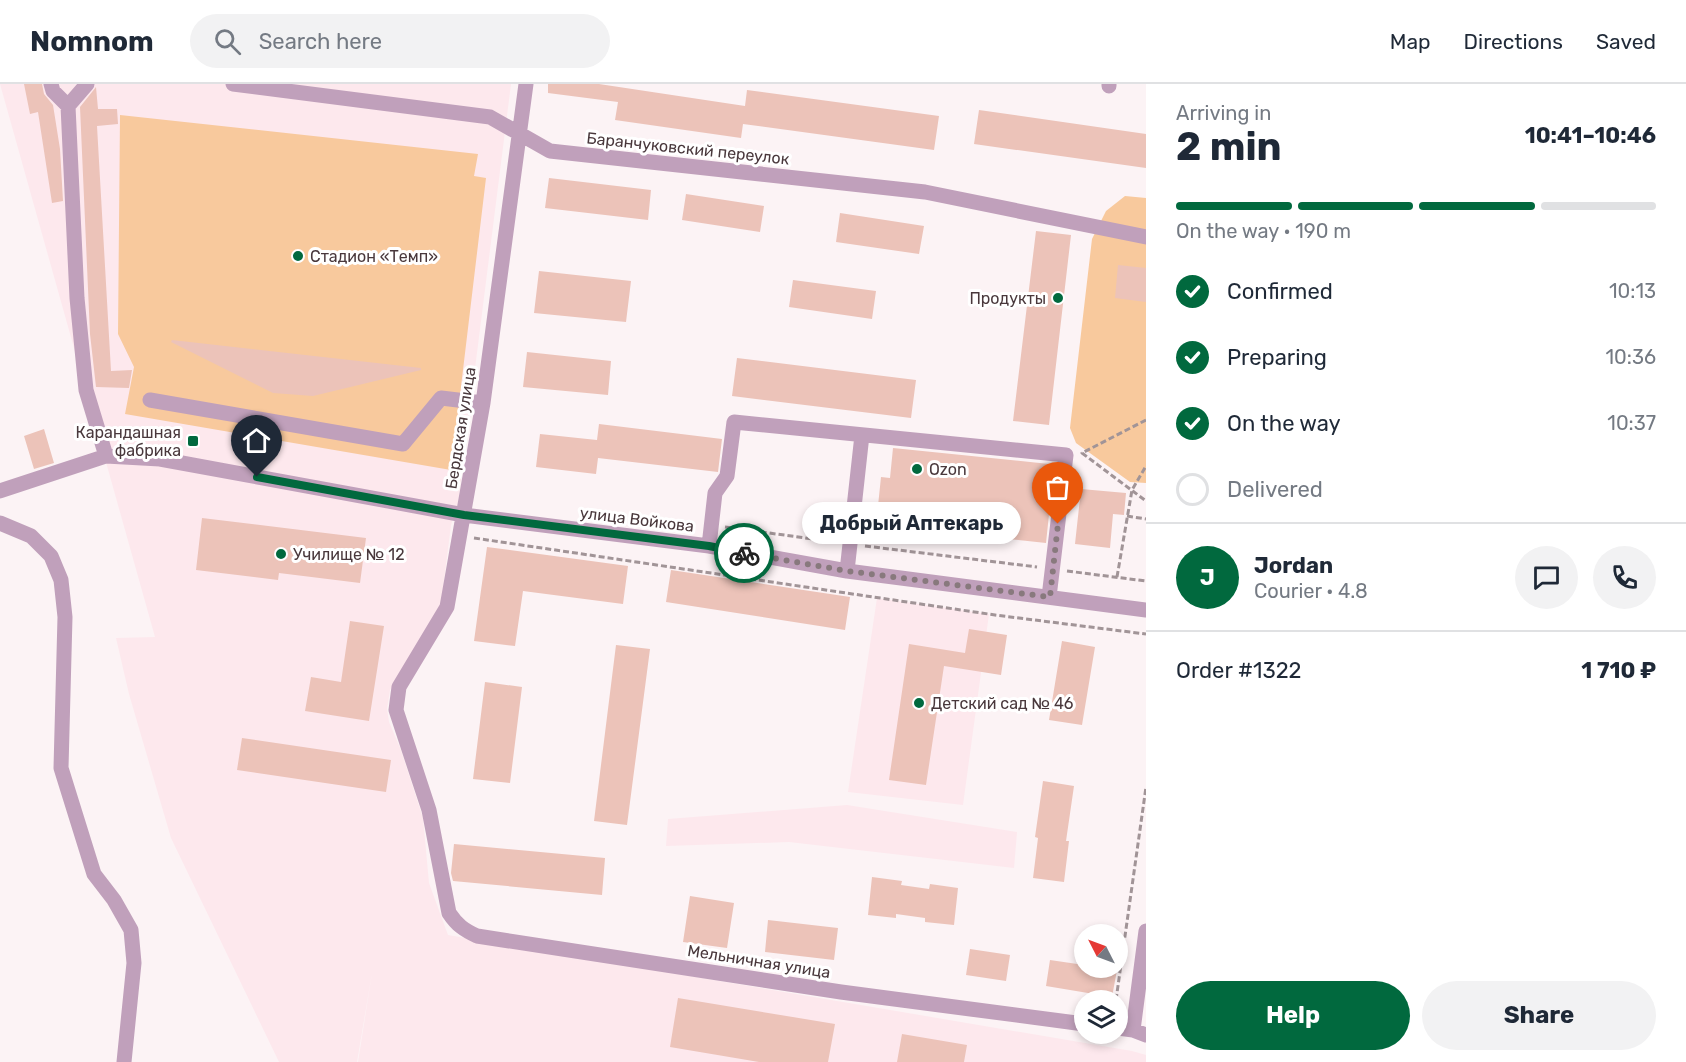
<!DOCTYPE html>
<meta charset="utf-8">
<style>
body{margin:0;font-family:Rubik,sans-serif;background:#f2f2f3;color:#1f2937;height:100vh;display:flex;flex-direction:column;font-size:22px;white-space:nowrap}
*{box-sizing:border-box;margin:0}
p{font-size:20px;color:#747a83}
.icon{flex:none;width:33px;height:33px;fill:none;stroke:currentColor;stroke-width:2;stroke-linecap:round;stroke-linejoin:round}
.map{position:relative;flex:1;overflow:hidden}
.details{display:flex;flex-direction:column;background:#fff;width:540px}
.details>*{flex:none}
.needle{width:39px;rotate:312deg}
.controls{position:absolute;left:1074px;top:840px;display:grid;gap:12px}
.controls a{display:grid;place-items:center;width:54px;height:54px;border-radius:50%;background:#fff;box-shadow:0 3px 9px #0003;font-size:30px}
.pin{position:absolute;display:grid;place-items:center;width:51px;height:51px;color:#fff;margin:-62px -26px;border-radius:50% 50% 50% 0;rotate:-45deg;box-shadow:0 0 6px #0007}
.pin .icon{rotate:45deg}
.courier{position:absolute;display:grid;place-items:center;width:60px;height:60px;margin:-30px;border:4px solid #01693e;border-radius:50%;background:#fff;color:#222;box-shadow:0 2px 8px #0007}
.bubble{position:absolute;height:42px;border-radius:21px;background:#fff;box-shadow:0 3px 9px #0003;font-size:20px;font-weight:700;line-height:42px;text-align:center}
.head em{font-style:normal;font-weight:700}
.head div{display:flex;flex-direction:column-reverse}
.head{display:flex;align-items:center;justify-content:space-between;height:102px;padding:0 30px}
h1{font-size:39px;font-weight:700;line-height:45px}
.bar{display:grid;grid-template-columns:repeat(4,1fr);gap:9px 6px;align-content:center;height:72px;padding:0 30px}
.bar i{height:8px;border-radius:4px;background:#e0e1e3}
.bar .on{background:#01693e}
.bar p{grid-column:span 4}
.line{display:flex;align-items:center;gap:15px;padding:0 30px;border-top:2px solid #e0e1e3}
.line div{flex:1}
.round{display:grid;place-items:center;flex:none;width:63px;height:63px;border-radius:32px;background:#f2f2f3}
ol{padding:0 30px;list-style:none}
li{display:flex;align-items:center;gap:18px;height:66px}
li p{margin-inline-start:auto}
li .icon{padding:6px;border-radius:50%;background:#01693e;color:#fff;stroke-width:4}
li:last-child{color:#747a83}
li i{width:33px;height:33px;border:3px solid #e0e1e3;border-radius:50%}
.button{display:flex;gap:12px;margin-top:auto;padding:12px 30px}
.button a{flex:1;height:69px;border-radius:36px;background:#01693e;color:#fff;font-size:24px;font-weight:700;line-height:69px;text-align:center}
.button a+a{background:#f2f2f3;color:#1f2937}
header{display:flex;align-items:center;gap:36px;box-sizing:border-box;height:84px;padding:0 30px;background:#fff;border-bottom:2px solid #e0e1e3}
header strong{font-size:28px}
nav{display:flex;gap:33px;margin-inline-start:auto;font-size:21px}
.search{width:420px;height:54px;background:#f2f2f3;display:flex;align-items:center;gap:15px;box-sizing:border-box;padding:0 21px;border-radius:33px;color:#747a83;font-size:22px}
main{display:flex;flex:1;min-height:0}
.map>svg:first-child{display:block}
.built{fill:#fde8ed}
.green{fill:#f8c99d}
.building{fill:#ecc3b9}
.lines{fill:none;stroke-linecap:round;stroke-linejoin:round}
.path{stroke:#a19497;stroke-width:3;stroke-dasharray:6 3;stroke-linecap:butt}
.minor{stroke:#c0a0bb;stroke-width:15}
.done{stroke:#88797d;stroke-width:6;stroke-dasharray:0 10.8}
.route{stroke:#01693e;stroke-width:8}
.poi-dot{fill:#01693e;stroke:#fff;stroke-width:2}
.labels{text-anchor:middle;stroke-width:6;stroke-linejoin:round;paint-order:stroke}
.street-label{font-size:16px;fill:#49383c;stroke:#fff}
.poi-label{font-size:16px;fill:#49383c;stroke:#fff;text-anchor:start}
</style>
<header>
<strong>Nomnom</strong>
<div class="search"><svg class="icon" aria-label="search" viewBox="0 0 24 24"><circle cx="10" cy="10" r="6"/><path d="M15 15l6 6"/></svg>Search here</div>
<nav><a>Map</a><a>Directions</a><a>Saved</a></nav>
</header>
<main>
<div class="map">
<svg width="1146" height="978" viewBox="0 0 1146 978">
<rect width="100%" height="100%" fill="#fcf3f5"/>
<path class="built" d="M0,0h511l-53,419 -7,22 -10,80 -51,85 -3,19 2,13 12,28 22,68 6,65 19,52 684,116 14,4v7h-788l14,-89 -15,89h-78l-108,-224 -42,-144 -13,-56 39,-1z
M877,514l112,16 -26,191 -115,-13z
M847,721l170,27 -3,36 -225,-26 -123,4 2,-27z"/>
<path class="green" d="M120,31l358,39 -4,22 12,2 -35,292 -326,-56 9,-47 -16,-33z
M1125,112l21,2v285l-16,-1 -54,-39 -6,-15 22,-189 14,-28z"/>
<path class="building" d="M24,0h18l2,10 9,11 7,44 3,52 -11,2 -14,-91 -8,2z
M548,0h51l146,22 2,-16 192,26 -5,34 -191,-26 -2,14 -126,-18 3,-18 -70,-9z
M96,3l2,22h19l1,15 -21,2 14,245 21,-1 -3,18 -33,-1 -6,-53 -10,-227z
M979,26l167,24v34l-172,-24z
M549,94l102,12 -3,30 -103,-12z
M686,110l78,12 -4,26 -78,-12z
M840,129l84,13 -5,28 -83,-12z
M1036,147l35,4 -22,190 -36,-4z
M1118,181l28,3v34l-31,-4z
M539,187l92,10 -5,41 -92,-9z
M793,196l83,11 -4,28 -83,-12z
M172,256l249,28v2l-108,26 -40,-3 -102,-51z
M527,268l84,9 -3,34 -85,-8z
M737,274l179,22 -5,38 -179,-22z
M599,340l123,15 -4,33 -120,-14 -2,16 -60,-7 4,-33 57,6z
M44,345l10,34 -20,6 -10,-33z
M893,364l156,16 -3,21 6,1 -6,57 -170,-18 5,-48 9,1z
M1081,405l45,4 -2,22 -11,-1 -3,34 -35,-4z
M202,434l164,20 -6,45 -81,-10 -1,7 -82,-10z
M487,463l141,19 -5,38 -100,-13 -8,55 -41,-5z
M671,486l179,27 -5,33 -179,-28z
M350,537l34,5 -15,95 -64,-10 6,-34 30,5z
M969,545l38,6 -6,40 -57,-9 -18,119 -37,-5 20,-136 56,9z
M1062,557l33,6 -13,78 -33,-5z
M616,561l34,4 -23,176 -33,-4z
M485,598l37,5 -12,96 -37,-4z
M242,654l149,22 -5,32 -149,-22z
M1043,697l31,5 -8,55h3l-5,41 -31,-4 5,-40 -3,-1z
M454,760l151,14 -3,37 -149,-14 -2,-8z
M872,793l30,4 -1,4 28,4 1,-5 28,4 -4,37 -29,-3v-4l-29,-4v4l-28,-3z
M690,812l44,7 -7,45 -44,-6z
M768,836l70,8 -4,32 -69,-8z
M970,865l40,6 -4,26 -40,-6z
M1050,876l34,5v3l33,2 -5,27 -66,-11z
M678,914l157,26 -7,38h-69l-89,-15z
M902,950l65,11 -3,17h-67z"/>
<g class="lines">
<path class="path" d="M1146,336l-64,33 64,48
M1127,432l19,3
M725,443l110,15
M474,454l521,77 151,19
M865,462l172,21
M1067,487l79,10
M1117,493l15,-87 14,-24
M1116,916l30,-213"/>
<path class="minor" d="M51,0l2,7 15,15 9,192 9,92 20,66
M233,0l257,33 60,34 375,41 221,45
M526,0l-43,319 -36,204 -48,80 -3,23 33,100 20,103c8,12 15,17 28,23l364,56 243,32
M1109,2v-2
M68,22l19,-22
M150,316l253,44 38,-46 42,5
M0,407l106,-35 54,3 304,56 245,31 138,25 299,39
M0,439l31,13 20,20 10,24 4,37 -4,151 33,106 20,26 17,30 3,33 -10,99
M709,462l6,-53 12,-17 7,-54 332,33 -17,142
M847,487l15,-136
M1118,944l15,2 13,5
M1133,946l13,-99"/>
</g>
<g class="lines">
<path class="done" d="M744,469l103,18 203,26 8,-73"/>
<path class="route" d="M257,393l207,38 245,31 35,7"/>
</g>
<g class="poi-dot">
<circle cx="298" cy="172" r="6"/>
<circle cx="1058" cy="214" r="6"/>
<rect x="187" y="351" width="12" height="12" rx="3"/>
<circle cx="917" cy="385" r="6"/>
<circle cx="281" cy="470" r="6"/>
<circle cx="919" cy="619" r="6"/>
</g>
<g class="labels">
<g class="street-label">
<text transform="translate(688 64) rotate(6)" y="6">Баранчуковский переулок</text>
<text transform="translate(460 344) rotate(-81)" y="6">Бердская улица</text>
<text transform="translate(637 435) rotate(7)" y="6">улица Войкова</text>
<text transform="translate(759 877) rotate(9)" y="6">Мельничная улица</text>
</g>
<g class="poi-label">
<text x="310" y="178">Стадион «Темп»</text>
<text x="1046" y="220" text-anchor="end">Продукты</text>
<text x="181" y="354" text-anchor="end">Карандашная<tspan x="181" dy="18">фабрика</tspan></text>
<text x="929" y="391">Ozon</text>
<text x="293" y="476">Училище № 12</text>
<text x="931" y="625">Детский сад № 46</text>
</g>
</g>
</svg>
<div class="controls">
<a><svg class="needle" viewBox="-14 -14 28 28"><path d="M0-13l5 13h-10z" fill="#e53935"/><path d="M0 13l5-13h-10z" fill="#747a83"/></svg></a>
<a><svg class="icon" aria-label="layers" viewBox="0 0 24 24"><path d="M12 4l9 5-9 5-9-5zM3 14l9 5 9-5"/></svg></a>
</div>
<div class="pin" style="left:1058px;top:440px;background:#ea580c"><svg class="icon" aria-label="bag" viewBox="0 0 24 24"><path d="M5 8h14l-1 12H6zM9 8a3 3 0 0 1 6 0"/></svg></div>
<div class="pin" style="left:257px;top:393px;background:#1f2937"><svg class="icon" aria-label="home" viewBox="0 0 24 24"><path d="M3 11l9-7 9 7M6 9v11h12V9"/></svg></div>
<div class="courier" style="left:744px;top:469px"><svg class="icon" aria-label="bike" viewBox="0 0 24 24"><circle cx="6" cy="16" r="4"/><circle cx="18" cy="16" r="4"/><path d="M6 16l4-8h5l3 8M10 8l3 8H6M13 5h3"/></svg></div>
<div class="bubble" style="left:802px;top:418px;width:219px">Добрый Аптекарь</div>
</div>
<section class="details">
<div class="head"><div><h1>2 min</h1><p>Arriving in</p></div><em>10:41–10:46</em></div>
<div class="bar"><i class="on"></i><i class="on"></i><i class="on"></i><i></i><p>On the way · 190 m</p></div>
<ol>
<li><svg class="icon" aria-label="check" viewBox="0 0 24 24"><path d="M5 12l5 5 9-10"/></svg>Confirmed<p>10:13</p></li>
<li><svg class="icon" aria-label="check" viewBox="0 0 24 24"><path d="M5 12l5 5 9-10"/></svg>Preparing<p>10:36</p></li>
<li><svg class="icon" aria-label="check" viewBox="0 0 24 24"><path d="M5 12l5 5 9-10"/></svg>On the way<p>10:37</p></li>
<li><i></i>Delivered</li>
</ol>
<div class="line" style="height:108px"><b class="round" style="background:#01693e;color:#fff">J</b><div><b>Jordan</b><p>Courier · 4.8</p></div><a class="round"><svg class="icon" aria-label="chat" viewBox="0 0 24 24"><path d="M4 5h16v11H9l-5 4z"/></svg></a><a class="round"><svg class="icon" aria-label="phone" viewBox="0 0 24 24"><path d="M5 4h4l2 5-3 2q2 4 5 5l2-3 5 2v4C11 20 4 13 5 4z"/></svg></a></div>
<div class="line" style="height:78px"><div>Order #1322</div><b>1 710 ₽</b></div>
<div class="button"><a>Help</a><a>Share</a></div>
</section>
</main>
